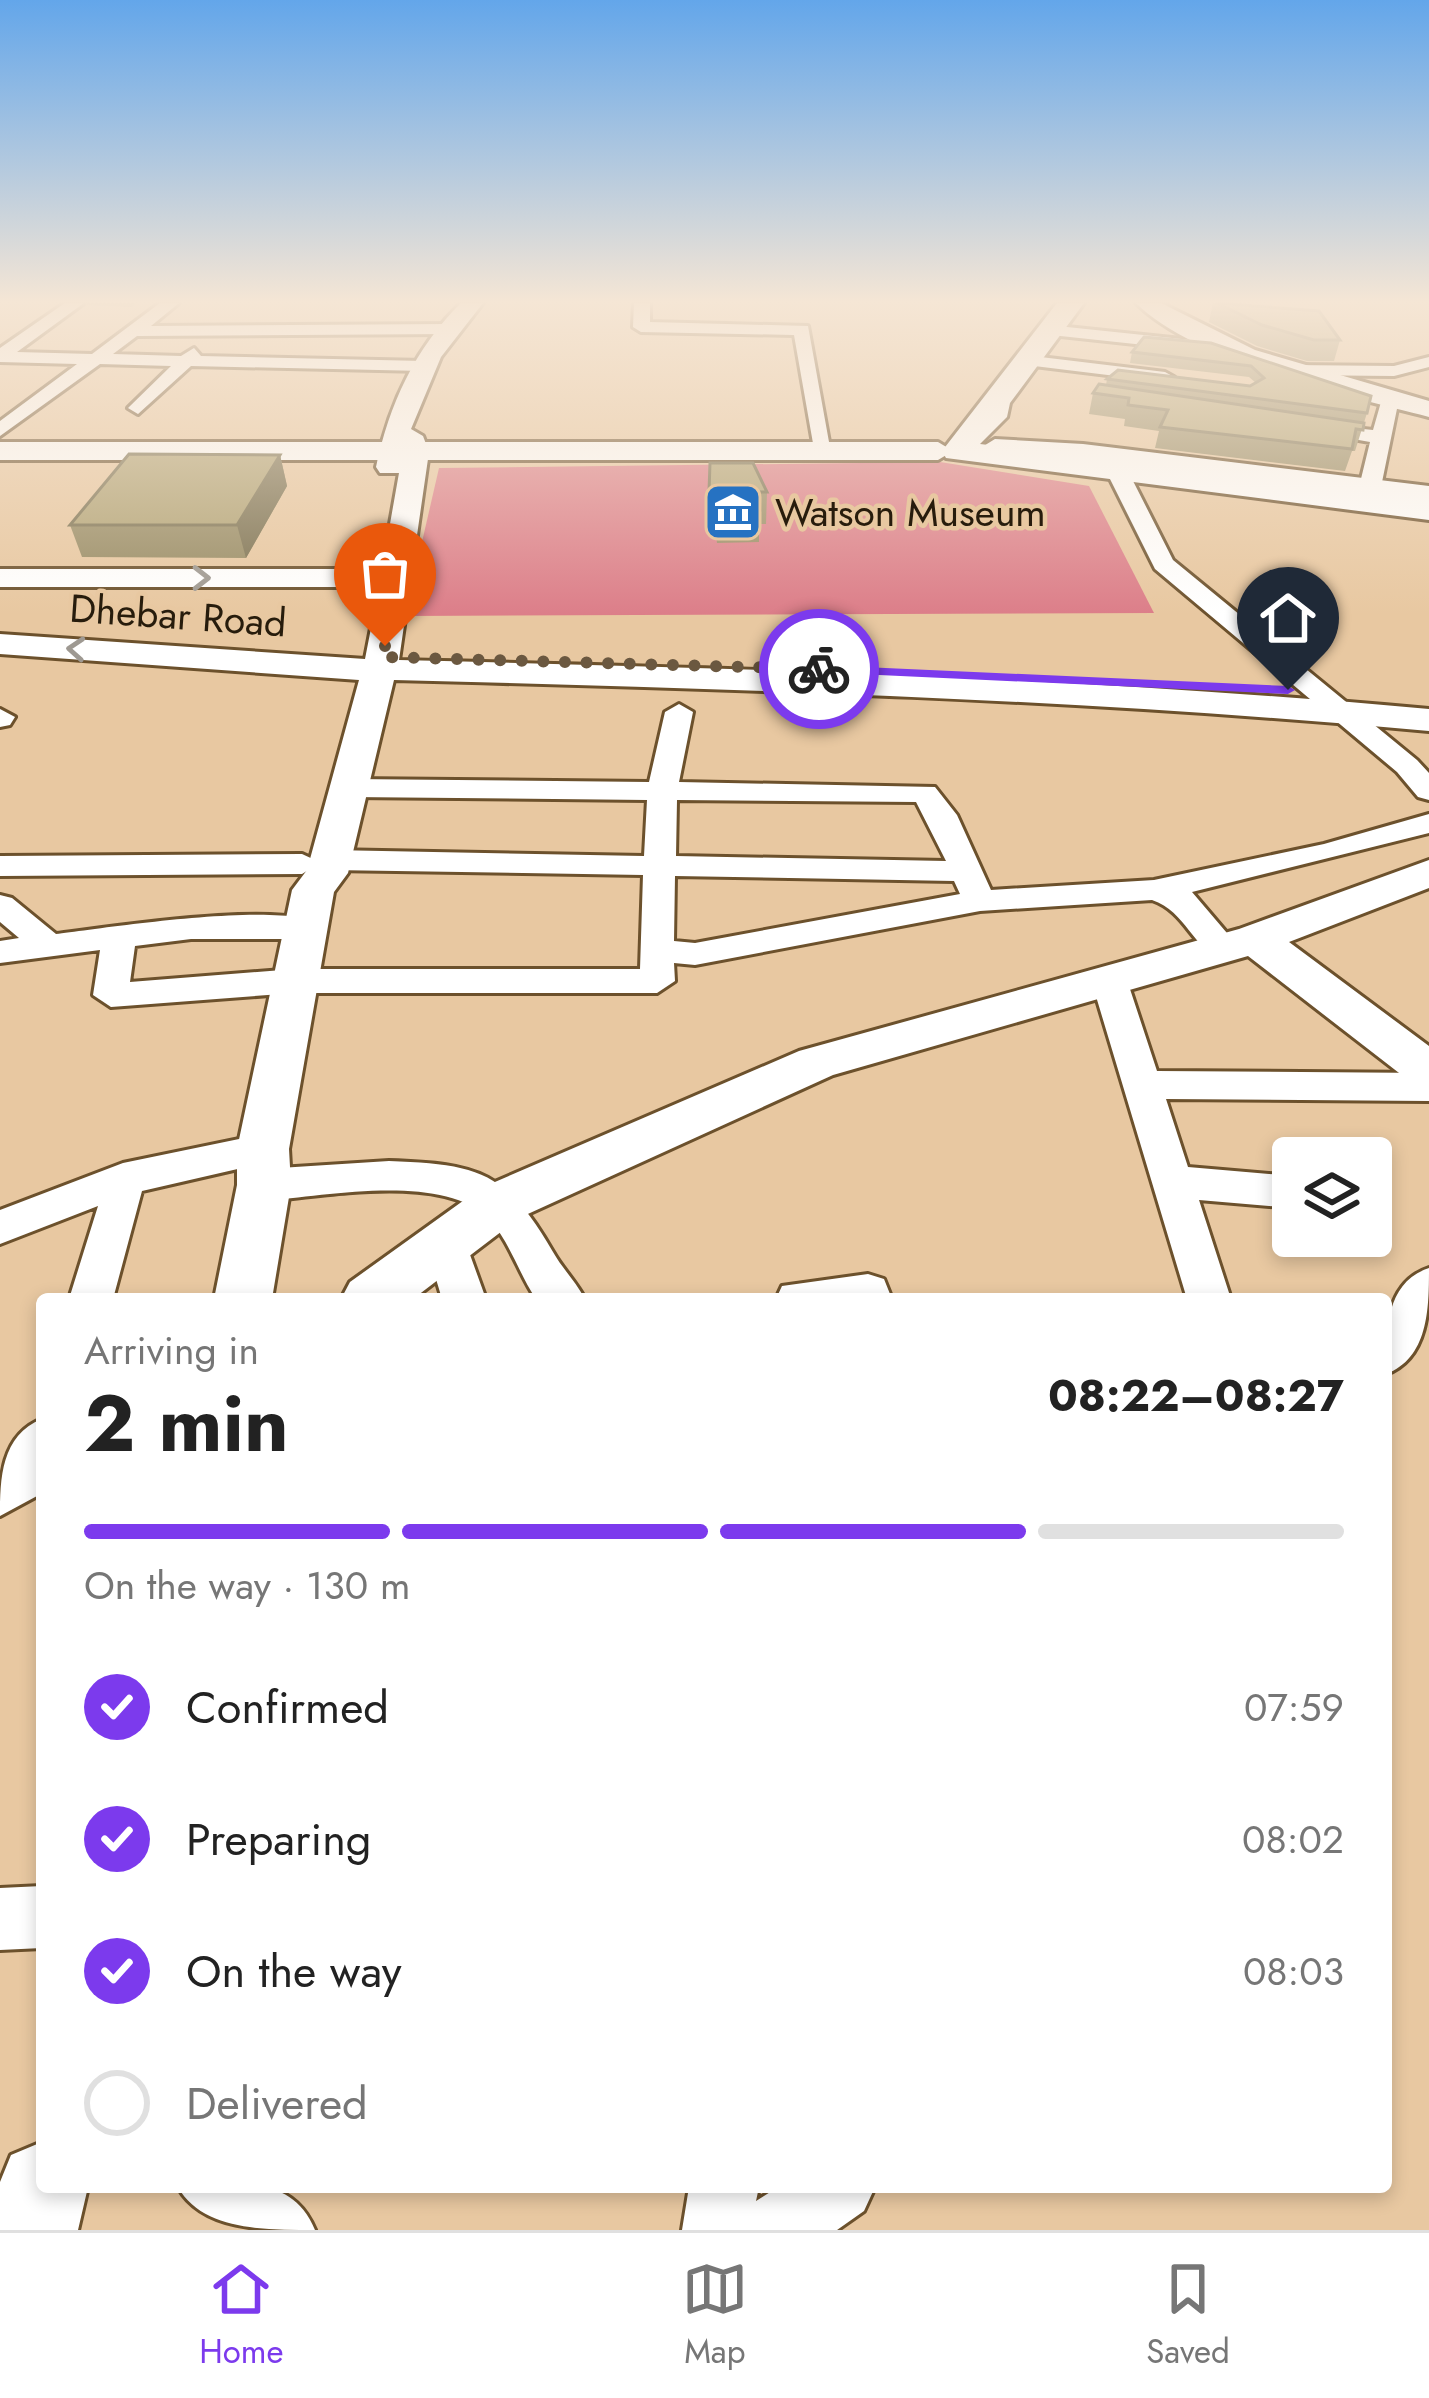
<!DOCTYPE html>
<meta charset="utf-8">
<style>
body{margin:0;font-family:Jost,sans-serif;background:#f6f6f6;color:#222;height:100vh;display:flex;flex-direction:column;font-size:45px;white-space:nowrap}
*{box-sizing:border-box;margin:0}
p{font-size:39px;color:#767676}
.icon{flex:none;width:66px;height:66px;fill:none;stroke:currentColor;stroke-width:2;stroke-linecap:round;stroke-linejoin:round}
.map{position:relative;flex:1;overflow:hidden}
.drawer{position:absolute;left:36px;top:1293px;width:1356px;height:900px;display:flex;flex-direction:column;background:#fff;border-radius:12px;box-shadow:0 6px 18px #0003}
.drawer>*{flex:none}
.buttons{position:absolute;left:1272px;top:1137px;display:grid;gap:24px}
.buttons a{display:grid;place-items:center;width:120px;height:120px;border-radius:12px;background:#fff;box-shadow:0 6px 18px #0003;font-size:60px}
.pin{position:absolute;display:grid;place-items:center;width:102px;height:102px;color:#fff;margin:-123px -51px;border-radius:50% 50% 50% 0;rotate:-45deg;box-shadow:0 0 12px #0007}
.pin .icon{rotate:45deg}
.courier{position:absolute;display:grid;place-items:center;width:120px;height:120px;margin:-60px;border:9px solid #7c3aed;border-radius:50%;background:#fff;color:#222;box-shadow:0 3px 15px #0007}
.overview em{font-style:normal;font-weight:700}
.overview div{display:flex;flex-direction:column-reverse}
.overview{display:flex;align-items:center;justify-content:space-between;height:204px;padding:0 48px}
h1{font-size:78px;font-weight:700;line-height:90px}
.bar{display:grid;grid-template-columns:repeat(4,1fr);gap:18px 12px;align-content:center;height:144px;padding:0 48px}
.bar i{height:15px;border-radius:9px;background:#e0e0e0}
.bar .selected{background:#7c3aed}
.bar p{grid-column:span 4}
ol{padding:0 48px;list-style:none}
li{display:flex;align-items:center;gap:36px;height:132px}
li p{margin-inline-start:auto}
li .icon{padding:12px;border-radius:50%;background:#7c3aed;color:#fff;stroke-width:4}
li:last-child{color:#767676}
li i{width:66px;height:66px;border:6px solid #e0e0e0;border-radius:50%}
.tab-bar{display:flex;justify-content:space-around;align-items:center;height:168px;border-top:3px solid #e0e0e0;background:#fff;font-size:33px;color:#767676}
.tab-bar a{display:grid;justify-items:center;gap:6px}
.tab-bar .selected{color:#7c3aed}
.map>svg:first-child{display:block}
.green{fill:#dc7e89}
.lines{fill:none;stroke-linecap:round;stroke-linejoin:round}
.minor-casing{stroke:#6c512c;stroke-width:6}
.tertiary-casing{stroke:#6c512c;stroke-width:6}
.secondary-casing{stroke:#6c512c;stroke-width:6}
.primary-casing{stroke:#6c512c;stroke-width:6}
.minor{fill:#fff;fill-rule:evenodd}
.tertiary{fill:#fff;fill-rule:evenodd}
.secondary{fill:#fff;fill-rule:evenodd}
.primary{fill:#fff;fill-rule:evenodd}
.wall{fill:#988c65}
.shaded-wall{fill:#7c7252}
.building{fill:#b1a375;stroke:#7c7252;stroke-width:3}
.oneway{stroke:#9e9992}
.route{fill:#7c3aed}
.done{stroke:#6b5840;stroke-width:12;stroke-dasharray:0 21.6}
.labels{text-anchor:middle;stroke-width:9;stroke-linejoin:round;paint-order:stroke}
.far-poi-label{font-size:39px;fill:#271c0c;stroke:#e8c8a1;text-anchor:start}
.far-street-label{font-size:39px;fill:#271c0c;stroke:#e8c8a1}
</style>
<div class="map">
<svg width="1429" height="2230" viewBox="0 0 1429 2230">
<rect width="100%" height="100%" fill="#e8c8a1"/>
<path class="green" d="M940,462l149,24 65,127 -749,3 34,-148z"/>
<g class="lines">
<defs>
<path id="minor" d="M65,303h19l-67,49 75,2 68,-51h19l-28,23 297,-2 8,5 -8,5 -311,2 -24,18 68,2 13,-8 7,8 223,5 9,5 -9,5 -233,-5 -53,48 -10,-6 43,-42 -71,-2 -100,72v-15l77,-57 -77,-2v-14z
M634,303h16v19l158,4 23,127 -17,-4 -20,-114 -153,-3 -8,-5z
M1048,325l143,15 9,5 -9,5 -149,-16z
M1024,355l141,17 9,5 -9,5 -147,-18v-8z
M1429,357v10l-35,9 -103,-1 -9,-5 9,-5 103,1z
M1383,395l16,4 -18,88 -11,6 -11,-6 11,-45 -73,-13 10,-6 66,7z
M1120,471l11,6 42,83 244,200 12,13v27l-11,-3 -21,-25 -242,-203 -46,-92z
M679,704l14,8 -14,70 256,5 22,28 34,75 163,-10 170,-36 105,-30v19l-237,59 46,54 -17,11c-29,-8 -34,-45 -69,-57l-172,11 -285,54 -21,-2 1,18 -18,12h-362l-184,14 -18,-12 7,-45 -100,13v-22l19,-3 -19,-16v-27l12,3 44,36c42,-5 245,-37 266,-6l-17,11h-114l-56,7 -5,36 165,-13h345l3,-94 -312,-5 -13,-6 -16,10 -302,2v-20l302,-2 13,6 16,-10 313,6 3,-56 -297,-3 -15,-9 15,-9 299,3 16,-70zM677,800l239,2 30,59 -270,-5zM675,876l279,5 6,13 -265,49 -21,-2z
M0,709l15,8 -5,8 -10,2z
M1110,971l18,12 29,88 272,2v28l-263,-2 22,68 105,9v32l-94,-8 32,99h-44l-95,-316z
M263,1134l14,4 6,11 -6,11 -135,31 -29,108h-44l29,-93 -98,38v-34l123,-47z
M389,1161c90,3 118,11 164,91 9,16 23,30 32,47h-49c-17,-25 -26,-57 -47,-80 -45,-47 -165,-23 -225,-18l-14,-5 -6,-11 6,-11 14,-5z
M445,1222l15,5 26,72h-44l-18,-60 6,-12z
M1429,1268c0,39 0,90 -43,106 0,-40 -2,-91 43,-106z
M868,1274l16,5 8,20h-116l6,-13z
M42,1419v69l-5,8 -37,20c0,-37 1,-81 42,-97z
M42,1886v62l-42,2v-62z
M178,2187c55,0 112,-17 137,43 -53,0 -113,0 -137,-43z
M689,2187h70l-3,14 22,-14h97l-11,24 -27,19h-155z"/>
<path id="tertiary" d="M461,303h22l-42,54 -30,72 12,7 6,16 -30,208c344,8 687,18 1030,49v22c-345,-32 -689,-42 -1035,-51l-46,193 -14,19 -45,257 2,36 -19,114h-58l23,-114v-36l55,-259 15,-20 52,-190 -359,-26v-20l365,25 14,-72h-379v-18h382l17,-96h-19l-4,-6c13,-62 39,-119 85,-164z
M1136,303h25l94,47 174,51v16c-81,-21 -234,-55 -293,-114z
M995,439l88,5 346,42v16l-443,-49 -4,-6z
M1429,860v28l-140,54 140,104v42l-17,-5 -164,-127 -415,119 -314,143 -106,81h-72l9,-17 131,-94 318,-137 440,-122z
M42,2142v45h46l-10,43h-78v-48l11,-27z"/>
<path id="secondary" d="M0,442h938l15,9 -15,9h-938z"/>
<path id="primary" d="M1057,303h27l-74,100 -3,14 -27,27 449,54v22l-483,-62 -4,-7z"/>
</defs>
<use href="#minor" class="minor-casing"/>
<use href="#tertiary" class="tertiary-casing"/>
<use href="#secondary" class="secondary-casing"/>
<use href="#primary" class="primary-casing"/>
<use href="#minor" class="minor"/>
<use href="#tertiary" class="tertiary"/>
<use href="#secondary" class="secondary"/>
<use href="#primary" class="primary"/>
</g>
<path class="wall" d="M86,303h50l-4,4 -45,-2z
M1213,303h10l117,37 -6,21h-27l-50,-15 -48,-24z
M1211,343l156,70 -12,38h-3l-7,20 -190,-23 4,-17 -35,-5 1,-7 -36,-5 4,-21 13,-8 1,-6 143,7 6,-3 -7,-6 -119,-14 2,-11z
M280,455l7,31 -41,72 -164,-1 -12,-32z
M709,492h58l-1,32h-7v18l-42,1 -2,-20h-6z"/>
<path class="shaded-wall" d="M280,455l7,31 -41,72 -9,-33z"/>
<path class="building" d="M1217,303l102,8 21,29h-26l-52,-15z
M1144,337l67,6 160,53 -4,17 -260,-34 11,-9 132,16 14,-8 -13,-12 -119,-14z
M1099,384l265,39 -1,7 -7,-1 -4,20 -192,-22 8,-17 -40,-5 1,-7 -36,-5z
M129,454l151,1 -43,70h-167z
M710,463h43l14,29h-8l1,18h-43l-2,-19 -6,1z"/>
<defs><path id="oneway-chevron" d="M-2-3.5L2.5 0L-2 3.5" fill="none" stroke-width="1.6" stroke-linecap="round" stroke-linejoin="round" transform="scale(3)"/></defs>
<g class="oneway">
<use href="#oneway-chevron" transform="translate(201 578)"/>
<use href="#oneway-chevron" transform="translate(76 649) rotate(-176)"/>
</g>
<linearGradient id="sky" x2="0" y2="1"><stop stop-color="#63a6ea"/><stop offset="0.49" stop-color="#f5e6d5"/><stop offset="1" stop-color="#f5e6d5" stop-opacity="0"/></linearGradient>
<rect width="1429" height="615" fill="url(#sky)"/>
<path class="route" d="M819,665l469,21 7,4 -7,4 -473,-22z"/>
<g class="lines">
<path class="done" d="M385,646l-3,11 437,12"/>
</g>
<defs>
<symbol id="museum-square" viewBox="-11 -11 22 22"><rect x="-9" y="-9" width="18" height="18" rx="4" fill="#2672c2" stroke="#e8c8a1"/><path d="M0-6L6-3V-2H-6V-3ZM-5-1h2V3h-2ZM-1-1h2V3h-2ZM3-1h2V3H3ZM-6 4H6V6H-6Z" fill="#fff"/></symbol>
</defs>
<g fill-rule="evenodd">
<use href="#museum-square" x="700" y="479" width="66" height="66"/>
</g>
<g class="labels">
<g class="far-poi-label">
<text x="775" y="526">Watson Museum</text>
</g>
<g class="far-street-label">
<text transform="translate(178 615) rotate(4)" y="14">Dhebar Road</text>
</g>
</g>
</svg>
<div class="buttons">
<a><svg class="icon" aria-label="layers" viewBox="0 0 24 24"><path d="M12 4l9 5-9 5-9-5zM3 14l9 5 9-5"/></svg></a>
</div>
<div class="pin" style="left:385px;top:646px;background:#ea580c"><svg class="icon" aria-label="bag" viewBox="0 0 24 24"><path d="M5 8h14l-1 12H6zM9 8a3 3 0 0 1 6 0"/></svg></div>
<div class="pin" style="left:1288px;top:690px;background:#1f2937"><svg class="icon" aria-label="home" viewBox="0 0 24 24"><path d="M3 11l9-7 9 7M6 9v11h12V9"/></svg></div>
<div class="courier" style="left:819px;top:669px"><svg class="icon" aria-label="bike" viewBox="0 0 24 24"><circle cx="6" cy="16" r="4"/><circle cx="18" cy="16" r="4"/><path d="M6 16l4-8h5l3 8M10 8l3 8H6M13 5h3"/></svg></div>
<section class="drawer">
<div class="overview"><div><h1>2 min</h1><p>Arriving in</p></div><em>08:22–08:27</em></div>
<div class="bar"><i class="selected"></i><i class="selected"></i><i class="selected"></i><i></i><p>On the way · 130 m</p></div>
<ol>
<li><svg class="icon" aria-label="check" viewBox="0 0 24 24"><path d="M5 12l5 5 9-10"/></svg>Confirmed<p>07:59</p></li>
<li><svg class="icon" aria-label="check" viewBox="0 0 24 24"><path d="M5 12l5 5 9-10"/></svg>Preparing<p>08:02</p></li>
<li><svg class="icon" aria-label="check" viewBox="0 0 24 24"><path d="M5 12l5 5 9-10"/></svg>On the way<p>08:03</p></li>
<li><i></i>Delivered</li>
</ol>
</section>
</div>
<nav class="tab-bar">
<a class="selected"><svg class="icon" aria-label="home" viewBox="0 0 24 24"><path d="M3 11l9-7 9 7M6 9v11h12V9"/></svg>Home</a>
<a><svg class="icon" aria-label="map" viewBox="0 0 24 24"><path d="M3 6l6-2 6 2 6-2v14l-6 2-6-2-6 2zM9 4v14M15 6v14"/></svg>Map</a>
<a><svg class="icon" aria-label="saved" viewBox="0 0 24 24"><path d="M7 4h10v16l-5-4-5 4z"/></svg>Saved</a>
</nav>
